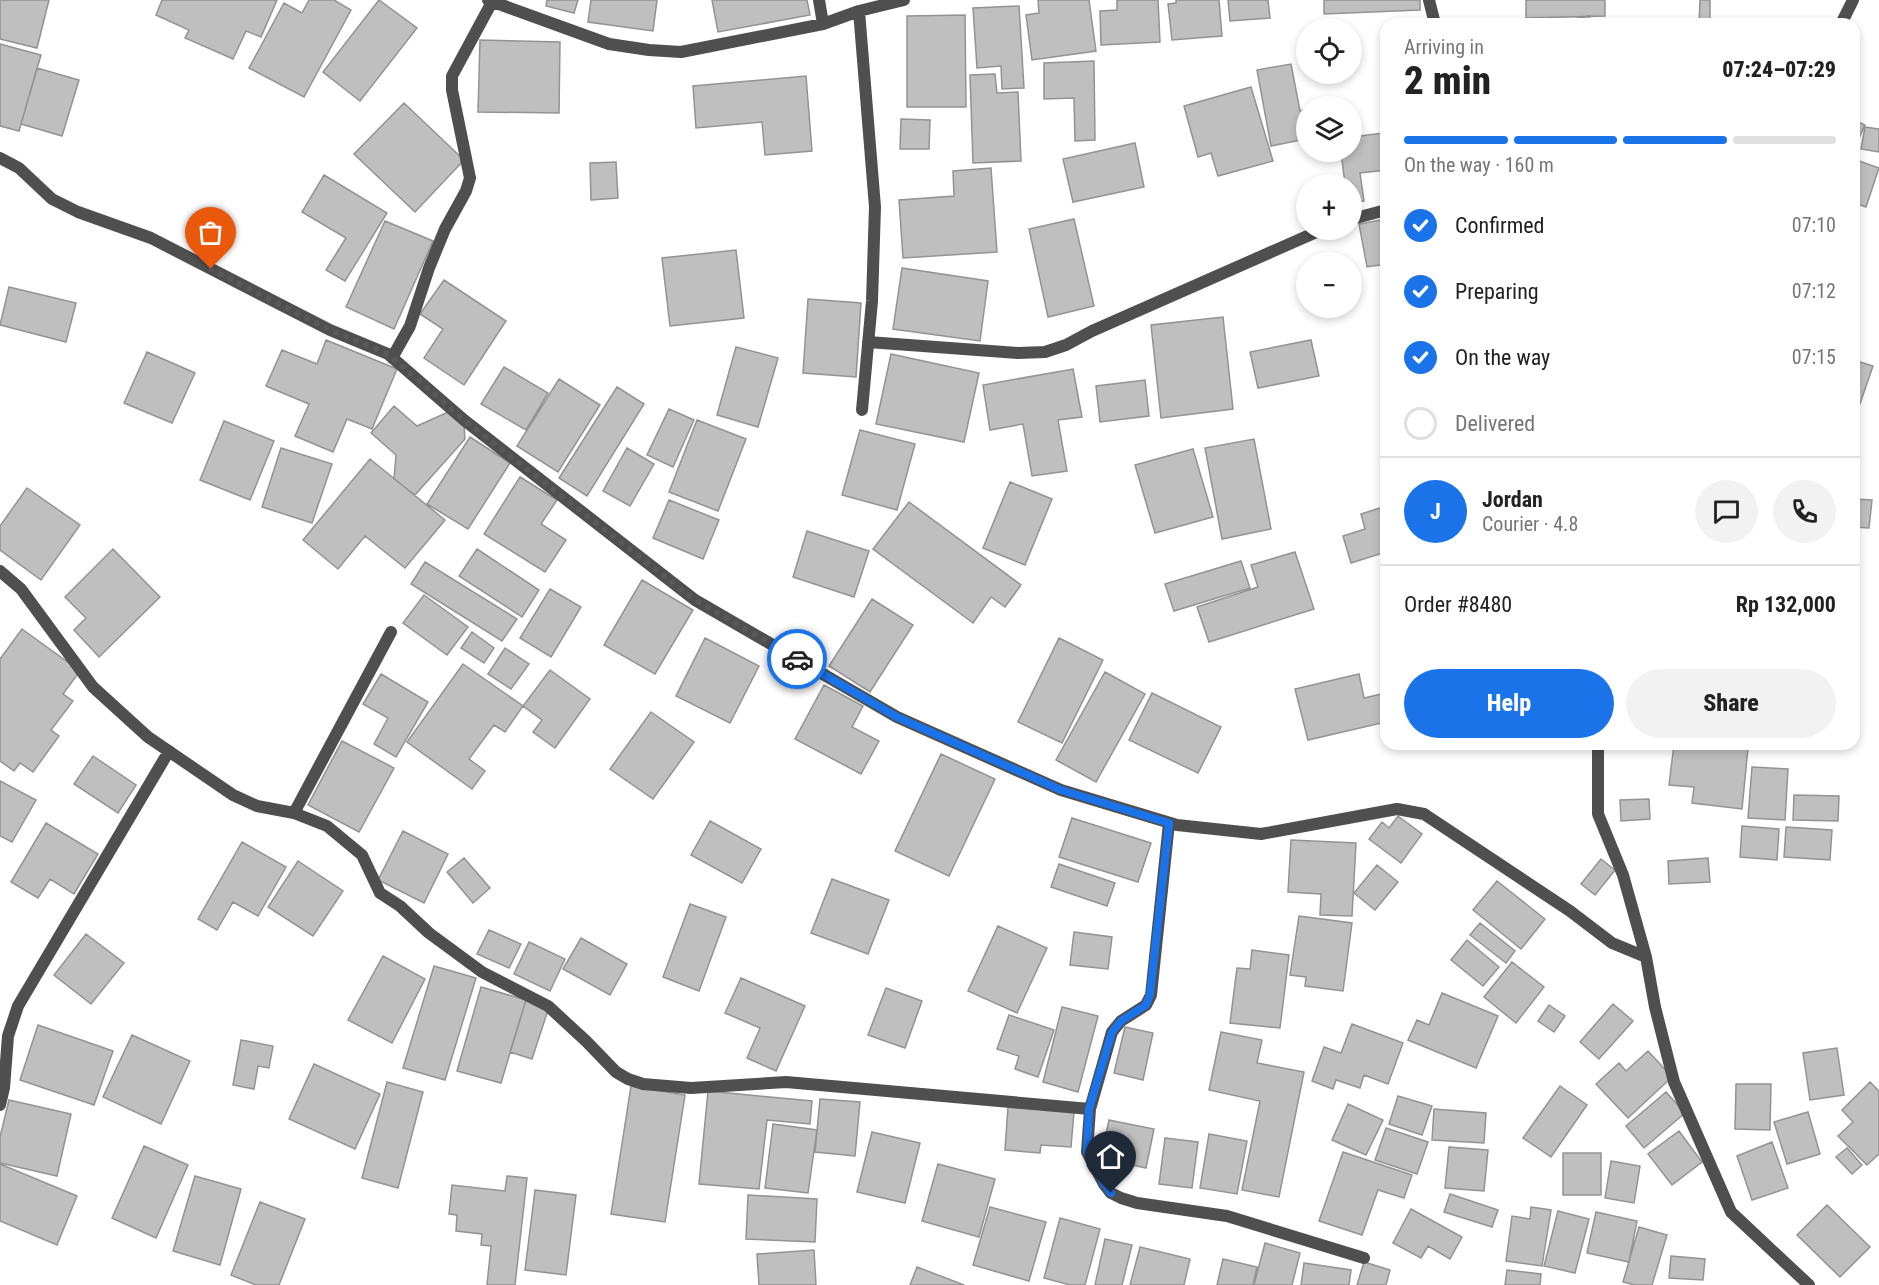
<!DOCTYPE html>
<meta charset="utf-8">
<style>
body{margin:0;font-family:"Roboto Condensed",sans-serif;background:#f2f2f2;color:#222;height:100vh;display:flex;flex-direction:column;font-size:22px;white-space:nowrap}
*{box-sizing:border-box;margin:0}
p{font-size:20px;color:#767676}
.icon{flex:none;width:33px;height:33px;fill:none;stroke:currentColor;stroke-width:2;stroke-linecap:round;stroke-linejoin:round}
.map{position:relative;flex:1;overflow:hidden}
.side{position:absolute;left:1380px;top:18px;width:480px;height:732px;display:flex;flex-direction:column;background:#fff;border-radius:18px;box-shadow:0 3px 9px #0003}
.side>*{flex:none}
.tools{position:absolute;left:1296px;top:18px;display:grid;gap:12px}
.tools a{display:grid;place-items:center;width:66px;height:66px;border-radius:50%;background:#fff;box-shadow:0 3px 9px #0003;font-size:30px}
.pin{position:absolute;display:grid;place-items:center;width:51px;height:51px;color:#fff;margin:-62px -26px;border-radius:50% 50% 50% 0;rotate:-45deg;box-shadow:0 0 6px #0007}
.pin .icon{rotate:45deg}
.courier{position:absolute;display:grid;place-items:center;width:60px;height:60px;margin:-30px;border:4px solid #1a73e8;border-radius:50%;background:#fff;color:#222;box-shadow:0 2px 8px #0007}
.head em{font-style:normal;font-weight:800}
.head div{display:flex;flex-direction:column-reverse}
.head{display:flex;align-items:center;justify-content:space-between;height:102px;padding:0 24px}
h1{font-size:39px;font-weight:800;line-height:45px}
.bar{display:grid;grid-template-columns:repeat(4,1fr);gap:9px 6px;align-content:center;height:72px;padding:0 24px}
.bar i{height:8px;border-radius:4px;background:#e0e0e0}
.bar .selected{background:#1a73e8}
.bar p{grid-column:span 4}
.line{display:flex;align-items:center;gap:15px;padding:0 24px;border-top:2px solid #e0e0e0}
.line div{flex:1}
.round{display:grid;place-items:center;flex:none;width:63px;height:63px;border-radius:32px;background:#f2f2f2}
ol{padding:0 24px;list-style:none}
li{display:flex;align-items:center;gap:18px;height:66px}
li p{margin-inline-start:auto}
li .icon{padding:6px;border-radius:50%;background:#1a73e8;color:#fff;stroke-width:4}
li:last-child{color:#767676}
li i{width:33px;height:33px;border:3px solid #e0e0e0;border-radius:50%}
.cta{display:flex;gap:12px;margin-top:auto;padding:12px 24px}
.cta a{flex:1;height:69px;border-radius:36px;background:#1a73e8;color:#fff;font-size:24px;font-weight:800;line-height:69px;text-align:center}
.cta a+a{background:#f2f2f2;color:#222}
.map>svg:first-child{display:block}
.building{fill:#bfbfbf;stroke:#939393;stroke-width:1.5}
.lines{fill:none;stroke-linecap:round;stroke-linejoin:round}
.minor{stroke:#4f4f4f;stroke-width:12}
.done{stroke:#595959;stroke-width:6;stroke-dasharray:0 10.8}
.route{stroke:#1a73e8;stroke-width:8}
</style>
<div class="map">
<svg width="1879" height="1285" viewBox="0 0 1879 1285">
<rect width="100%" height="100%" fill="#fff"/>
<path class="building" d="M0,0h49l-12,48 -37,-9z
M162,0h115l-16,37 -15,-6 -13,28 -48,-21 4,-8 -33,-15z
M309,0h25l17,10 -47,87 -55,-29 35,-65 18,10z
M379,0l38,28 -57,73 -37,-29z
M547,0h31l-4,13 -28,-7z
M591,0h66l-4,31 -65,-9z
M712,0h95l3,15 -92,17z
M1038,0h51l7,51 -64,9 -6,-45 13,-2z
M1117,0h41l2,42 -59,3 -1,-34 17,-1z
M1176,0h43l3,36 -50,4 -4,-36 8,-1z
M1228,0h40l2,18 -40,3z
M1324,0h96v10l-96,4z
M1526,0h79v16l-79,2z
M1700,0h10v23l44,1h-55z
M1019,6l5,82 -22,1 -1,-23 -24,2 -4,-60z
M965,15l1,92h-59v-91z
M1589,16l1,8h-38z
M480,40l80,2 -1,71 -81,-1z
M0,44l41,11 -22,76 -19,-5z
M1094,61l1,79 -20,1 -1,-43 -30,1v-36z
M1291,64l9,47 6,-2v30l-35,7 -14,-76z
M37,68l42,12 -17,56 -41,-12z
M995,74l2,19 21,-1 3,69 -48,2 -3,-88z
M806,76l6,75 -47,4 -3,-33 -66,6 -3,-42z
M1251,87l22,74 -55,15 -7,-23 -13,4 -14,-51z
M404,103l60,57 -49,52 -61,-58z
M901,119l29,1 -1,29h-29z
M1854,120l11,5 -11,24z
M1865,127l14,2v23l-18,-3z
M1383,133l3,37 -26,3 4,28 -12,1v-18h-7l-4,-32h11v-15z
M1135,143l9,44 -71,15 -10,-43z
M1859,161l20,7 -13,39 -12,-4v-27z
M616,162l2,36 -27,2 -1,-37z
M991,168l6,84 -94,6 -4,-58 55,-4 -1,-25z
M324,175l63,38 -42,68 -19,-11 20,-32 -44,-26z
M1074,219l20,87 -46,11 -19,-88z
M1386,219v45l-19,3 -8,-43z
M385,221l48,20 -39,88 -48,-22z
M736,250l8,68 -74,8 -8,-68z
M902,268l86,13 -8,60 -87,-12z
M444,280l62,41 -42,64 -40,-27 19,-29 -23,-15z
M9,287l67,16 -10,39 -66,-17z
M808,299l53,4 -5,74 -53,-4z
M1223,317l10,92 -72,9 -10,-93z
M326,340l71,29 -25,60 -25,-10 -14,33 -38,-16 14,-32 -43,-18 16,-36 35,14z
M1311,340l8,36 -61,12 -8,-36z
M736,347l42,11 -20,69 -41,-12z
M147,352l48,21 -23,50 -48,-20z
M891,354l88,19 -15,69 -88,-18z
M1854,360l19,6 -13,38 -6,-1z
M504,367l44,26 -22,37 -45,-26z
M1073,369l9,48 -24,3 9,51 -35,5 -9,-52 -33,6 -7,-45z
M559,379l41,26 -42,67 -41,-26z
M1145,380l4,36 -49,6 -4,-36z
M617,387l27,17 -57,92 -28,-18z
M394,406l23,20 31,-14 16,13 1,14 -50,56 -21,-16 2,-24 -25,-22z
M669,409l25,11 -21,47 -26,-12z
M697,420l49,19 -28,72 -49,-19z
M224,421l50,20 -24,59 -50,-20z
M860,430l55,14 -18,66 -55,-15z
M470,437l40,26 -42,66 -41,-25z
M1254,439l17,90 -49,10 -17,-91z
M281,448l51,16 -20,59 -50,-16z
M627,448l27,16 -24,42 -27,-15z
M1193,449l20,68 -58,16 -20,-68z
M370,459l75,61 -40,48 -40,-32 -27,33 -35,-29z
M520,477l37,23 -16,24 25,16 -21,32 -61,-38z
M1010,482l42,17 -27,66 -42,-17z
M27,488l53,37 -39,55 -41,-30v-24z
M1854,499l18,1 -3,28 -15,-1z
M669,500l50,20 -16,39 -50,-21z
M909,502l112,83 -16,22 -14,-10 -18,26 -100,-74z
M1386,506v46l-35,11 -8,-27 22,-7 -4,-15z
M807,531l62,20 -15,46 -61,-20z
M113,549l47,48 -61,60 -25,-27 12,-12 -21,-21z
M477,549l62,41 -17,27 -63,-41z
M1295,552l19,57 -105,33 -12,-35 61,-20 -7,-22z
M1241,561l9,27 -76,23 -9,-27z
M425,562l92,57 -15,22 -91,-57z
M642,580l51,30 -38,64 -51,-29z
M550,589l31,18 -30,50 -31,-19z
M424,595l44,32 -21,28 -44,-32z
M872,599l41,26 -43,67 -41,-26z
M22,629l58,42 -17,23 10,7 -22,29 8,6 -26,36 -13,-9 -6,8 -14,-10v-102z
M472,632l22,16 -10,15 -23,-15z
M705,638l54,28 -29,57 -54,-27z
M1059,638l44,22 -41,83 -44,-21z
M505,648l24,16 -18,25 -23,-15z
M463,664l60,42 -18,26 -11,-7 -25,34 16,12 -13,18 -65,-47z
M550,670l40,29 -35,49 -22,-16 9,-12 -19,-14z
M1105,672l40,22 -49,88 -40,-22z
M381,674l47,28 -32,55 -22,-13 14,-26 -25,-14z
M1359,674l5,24 22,-5v29l-78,18 -13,-51z
M824,685l39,21 -11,21 27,14 -18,33 -66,-35z
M1152,693l69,34 -23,46 -69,-33z
M651,712l43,30 -41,57 -43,-30z
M342,741l52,27 -35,64 -51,-27z
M1674,744h39l35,4 -6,61 -50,-6 2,-16 -25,-2z
M941,754l54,25 -46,97 -54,-25z
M93,756l43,29 -18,28 -44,-29z
M1752,767l36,2 -3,51 -37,-2z
M0,781l36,19 -24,42 -12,-6z
M1794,795l45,1 -1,25 -45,-1z
M1649,799l1,20 -29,2 -1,-21z
M1398,816l24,18 -21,29 -32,-24 13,-17 7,6z
M1072,818l79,25 -13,39 -79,-25z
M710,821l51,28 -19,34 -51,-28z
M46,823l52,31 -24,40 -24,-15 -12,19 -27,-16z
M1742,826l37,3 -2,31 -37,-3z
M1786,827l46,3 -2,30 -46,-3z
M403,831l45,23 -24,49 -46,-23z
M1291,840l65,3 -4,73 -32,-1 1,-21 -33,-2z
M242,842l44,25 -28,49 -25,-14 -16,28 -19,-11z
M464,858l26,30 -17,15 -26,-31z
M1708,858l2,24 -41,2 -1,-23z
M1601,859l14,11 -20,25 -14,-11z
M298,861l45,30 -30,45 -45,-29z
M1059,864l56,19 -8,23 -56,-19z
M1377,865l21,17 -23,28 -21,-17z
M832,879l57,21 -21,54 -57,-21z
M1497,881l48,38 -24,30 -48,-39z
M690,904l36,13 -27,74 -36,-14z
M1299,916l53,7 -9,68 -38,-5 1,-9 -16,-2z
M1480,923l35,28 -9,12 -36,-28z
M998,926l49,22 -30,65 -49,-22z
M489,930l32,14 -12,24 -32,-14z
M1074,932l38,5 -4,32 -38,-4z
M86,934l38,29 -33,41 -37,-29z
M581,938l46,26 -17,31 -47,-26z
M1467,940l32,27 -16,19 -32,-26z
M529,942l36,17 -15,32 -36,-17z
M1252,950l37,5 -9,73 -50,-5 7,-55 13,1z
M383,956l42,23 -33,64 -44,-23z
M1512,962l32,25 -28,36 -32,-26z
M434,966l42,12 -31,102 -42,-12z
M741,978l64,28 -29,65 -29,-13 13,-30 -35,-15z
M481,987l45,13 -25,83 -44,-12z
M886,988l36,13 -17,47 -37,-13z
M1442,993l56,23 -22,52 -68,-28 9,-20 12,5z
M526,1000l23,7 -17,52 -22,-7z
M1613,1004l20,17 -34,38 -19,-17z
M1549,1005l16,11 -11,16 -16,-11z
M1062,1007l36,9 -20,76 -35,-10z
M1009,1015l45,15 -16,47 -23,-8 4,-13 -22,-7z
M1352,1024l51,19 -15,41 -24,-9 -4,13 -24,-8 -3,9 -21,-8 12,-34 17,6z
M38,1025l75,26 -19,54 -74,-25z
M1125,1027l28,6 -10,47 -29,-7z
M1221,1032l41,8 -5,23 47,9 -25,125 -37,-7 18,-89 -51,-11z
M132,1035l58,26 -29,63 -58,-27z
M241,1040l32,6 -4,22 -11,-2 -4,23 -21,-4z
M1837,1048l7,47 -34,5 -7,-47z
M1648,1051l24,26 -44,41 -32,-34 23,-21 7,8z
M314,1064l66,30 -25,55 -66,-30z
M387,1082l36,10 -25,96 -36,-10z
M1870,1082l9,9v63l-12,11 -29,-29 15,-14 -11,-12z
M1736,1084h35l-1,46 -35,-1z
M631,1086l54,9 -20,127 -54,-8z
M1560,1086l27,19 -36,52 -28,-19z
M708,1091l104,10 -2,23 -43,-4 -8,69 -60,-5z
M1666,1092l19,21 -41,35 -18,-22z
M1398,1096l34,10 -10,29 -33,-11z
M820,1099l40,3 -5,54 -40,-4z
M9,1100l62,14 -14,62 -57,-13v-26z
M1348,1104l35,16 -17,35 -34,-15z
M1008,1106l66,6 -3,35 -30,-2 -1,8 -35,-3z
M1434,1109l52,4 -2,30 -52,-3z
M1808,1112l12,42 -33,10 -13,-42z
M1109,1120l45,9 -8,39 -45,-10z
M773,1124l44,6 -9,63 -43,-5z
M1386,1128l42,14 -11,32 -42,-14z
M1679,1131l23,31 -30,23 -24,-31z
M872,1132l48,11 -15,60 -48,-11z
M1209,1134l38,7 -10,53 -37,-6z
M1165,1138l33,4 -6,46 -33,-4z
M1772,1142l16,46 -36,12 -15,-44z
M144,1146l44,19 -32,73 -44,-20z
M1449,1147l39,3 -4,41 -39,-3z
M1847,1148l15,17 -10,9 -16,-17z
M1343,1152l69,23 -8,23 -26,-8 -16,45 -43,-14z
M1563,1153h38v42h-38z
M1611,1161l29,5 -6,37 -29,-5z
M0,1164l77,32 -20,49 -57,-24z
M938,1164l57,15 -16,58 -57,-16z
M195,1176l46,13 -21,76 -47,-14z
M507,1176l20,2 -12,107h-28l4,-39 -10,-1 1,-11 -26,-3 1,-16 -8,-1 3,-29 53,6z
M535,1190l41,5 -10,80 -41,-5z
M1450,1194l48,16 -6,17 -48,-15z
M748,1195l69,4 -2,43 -69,-3z
M260,1202l45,17 -26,66h-23l-25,-10z
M1827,1205l43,42 -30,30 -43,-42z
M990,1207l56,15 -17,59 -56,-16z
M1531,1207l20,3 -9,56 -36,-5 6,-45 18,3z
M1411,1209l51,28 -12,22 -22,-13 -7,12 -28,-15z
M1558,1211l31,8 -14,54 -31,-7z
M1596,1212l41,9 -8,41 -42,-9z
M1060,1218l40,11 -15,56h-15l-26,-7z
M1639,1227l28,8 -15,50h-17l-12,-3z
M1105,1239l27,6 -10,40h-27z
M1265,1243l35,10 -8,32h-38z
M1140,1247l50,12 -6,26h-54z
M814,1250l2,35h-57l-2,-31z
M1671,1256l34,3 -2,21 -34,-2z
M1223,1259l34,8 -4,18h-36z
M1364,1262l26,8 -4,15h-29z
M1304,1263l47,7 -2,15h-48z
M917,1267l47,18h-54z
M1507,1270l34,4 -1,11h-35z"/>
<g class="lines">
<path class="minor" d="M488,0l121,44 40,6 32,2 142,-28 36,-13 45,-11
M819,0l4,24
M1429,0l6,24
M859,11l16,196 -3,94 -10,109
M1841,24l12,-24
M0,158l19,10 33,31 26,13 73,26 179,92 58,24 76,66 231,180 202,117 164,73 116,35 84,9 136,-25 27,5 146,97 42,32 34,14
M1352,219l34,-9
M868,342l150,11 27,-1 21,-7 26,-14 229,-101
M392,358l18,-32 19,-58 16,-39 21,-38 4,-13 -18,-88v-14l40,-74
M0,571l21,18 72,98 55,50 85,58 24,11 37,7 33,13 35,29 18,38 20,13 29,27 53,39 66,34 38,35 30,31 12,7 15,5 48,4 95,-6 304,27
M1598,744v70l25,61 23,82 9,50 19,75 57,130 78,73
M294,813l97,-181
M1169,823l-18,172 -5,10 -25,16 -9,11 -22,77 -3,43 17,32 7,9 10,5 16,5 90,13 137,42
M0,1105l4,-17 4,-52 10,-30 151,-255"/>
</g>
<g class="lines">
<path class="done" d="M211,269l119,61 58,24 76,66 231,180 102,59"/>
<path class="route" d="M797,659l100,58 164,73 108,33 -19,172 -4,10 -25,16 -9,11 -23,77 -2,43 17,32 7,9"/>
</g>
</svg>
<div class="tools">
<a><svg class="icon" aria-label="locate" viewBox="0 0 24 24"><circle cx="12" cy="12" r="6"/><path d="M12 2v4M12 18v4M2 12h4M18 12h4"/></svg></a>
<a><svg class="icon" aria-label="layers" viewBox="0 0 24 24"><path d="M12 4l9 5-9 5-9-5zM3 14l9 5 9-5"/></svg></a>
<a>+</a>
<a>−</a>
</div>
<div class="pin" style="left:211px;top:269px;background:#ea580c"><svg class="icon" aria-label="bag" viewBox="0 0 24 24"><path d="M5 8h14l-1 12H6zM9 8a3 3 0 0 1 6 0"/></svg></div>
<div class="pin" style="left:1111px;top:1193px;background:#1f2937"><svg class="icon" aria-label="home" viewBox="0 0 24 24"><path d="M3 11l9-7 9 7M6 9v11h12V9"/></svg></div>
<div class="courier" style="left:797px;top:659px"><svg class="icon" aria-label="car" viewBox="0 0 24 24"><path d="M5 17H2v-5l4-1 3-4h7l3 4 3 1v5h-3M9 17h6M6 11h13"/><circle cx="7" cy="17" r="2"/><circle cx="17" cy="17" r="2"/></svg></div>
<section class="side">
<div class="head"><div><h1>2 min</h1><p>Arriving in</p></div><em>07:24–07:29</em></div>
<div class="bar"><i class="selected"></i><i class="selected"></i><i class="selected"></i><i></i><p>On the way · 160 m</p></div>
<ol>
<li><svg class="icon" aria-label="check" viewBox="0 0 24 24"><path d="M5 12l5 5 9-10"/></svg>Confirmed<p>07:10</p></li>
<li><svg class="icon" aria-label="check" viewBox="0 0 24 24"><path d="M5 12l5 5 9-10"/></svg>Preparing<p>07:12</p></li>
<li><svg class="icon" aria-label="check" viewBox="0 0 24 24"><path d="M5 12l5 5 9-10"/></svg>On the way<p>07:15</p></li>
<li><i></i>Delivered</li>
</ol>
<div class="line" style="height:108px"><b class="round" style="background:#1a73e8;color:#fff">J</b><div><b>Jordan</b><p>Courier · 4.8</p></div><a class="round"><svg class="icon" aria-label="chat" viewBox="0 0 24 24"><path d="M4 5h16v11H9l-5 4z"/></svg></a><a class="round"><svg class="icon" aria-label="phone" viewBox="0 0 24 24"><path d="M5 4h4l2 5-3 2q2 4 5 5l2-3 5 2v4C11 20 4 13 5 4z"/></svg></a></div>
<div class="line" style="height:78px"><div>Order #8480</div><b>Rp 132,000</b></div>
<div class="cta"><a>Help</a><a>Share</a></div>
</section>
</div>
